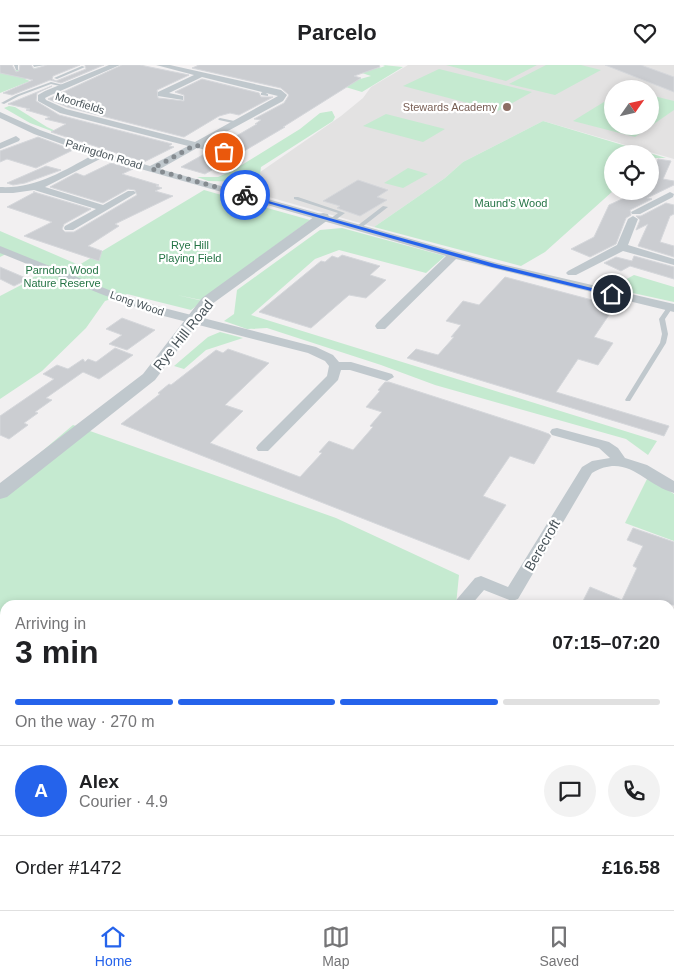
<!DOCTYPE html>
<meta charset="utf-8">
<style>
body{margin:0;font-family:Helvetica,sans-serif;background:#f2f2f2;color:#202124;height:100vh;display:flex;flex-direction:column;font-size:19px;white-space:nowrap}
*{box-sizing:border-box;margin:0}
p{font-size:16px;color:#757577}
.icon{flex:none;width:28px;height:28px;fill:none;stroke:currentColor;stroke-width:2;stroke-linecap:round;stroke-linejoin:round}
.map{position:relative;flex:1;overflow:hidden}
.drawer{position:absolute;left:0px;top:535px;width:675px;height:310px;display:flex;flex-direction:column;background:#fff;border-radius:15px 15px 0 0;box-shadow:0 2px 8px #0003}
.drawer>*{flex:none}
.needle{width:32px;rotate:56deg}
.controls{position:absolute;left:604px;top:15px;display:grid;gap:10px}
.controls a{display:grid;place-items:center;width:55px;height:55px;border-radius:50%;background:#fff;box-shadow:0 2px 8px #0003;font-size:25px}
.pin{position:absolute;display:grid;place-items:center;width:42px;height:42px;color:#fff;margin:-21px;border:2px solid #fff;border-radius:50%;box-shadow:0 1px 5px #0007}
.courier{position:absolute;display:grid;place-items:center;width:50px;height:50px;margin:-25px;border:4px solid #2563eb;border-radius:50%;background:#fff;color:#222;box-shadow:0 1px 6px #0007}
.overview em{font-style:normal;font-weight:700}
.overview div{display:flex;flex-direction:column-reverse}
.overview{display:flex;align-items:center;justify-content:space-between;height:85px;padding:0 15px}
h1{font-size:32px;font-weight:700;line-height:38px}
.bar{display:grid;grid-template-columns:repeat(4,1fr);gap:8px 5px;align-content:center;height:60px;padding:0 15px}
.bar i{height:6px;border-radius:4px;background:#e0e0e0}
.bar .current{background:#2563eb}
.bar p{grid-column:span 4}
.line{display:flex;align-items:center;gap:12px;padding:0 15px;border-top:1px solid #e0e0e0}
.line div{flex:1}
.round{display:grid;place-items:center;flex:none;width:52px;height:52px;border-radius:26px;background:#f2f2f2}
header{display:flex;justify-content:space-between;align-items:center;height:65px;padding:0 15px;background:#fff;font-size:22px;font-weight:700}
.dock{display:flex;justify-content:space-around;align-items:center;height:70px;border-top:1px solid #e0e0e0;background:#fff;font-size:14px;color:#757577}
.dock a{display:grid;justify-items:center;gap:2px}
.dock .current{color:#2563eb}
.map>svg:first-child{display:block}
.education{fill:#e3e2e2;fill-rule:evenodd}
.green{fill:#c5ead0}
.building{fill:#cbcdd1;stroke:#d5d7db}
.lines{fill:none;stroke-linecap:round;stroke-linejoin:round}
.service{fill:#c0c8cd;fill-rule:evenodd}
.minor{fill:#c0c8cd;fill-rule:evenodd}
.tertiary{fill:#c0c8cd;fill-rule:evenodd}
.route{fill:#2563eb}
.done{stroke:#858b90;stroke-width:5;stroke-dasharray:0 9}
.education-dot{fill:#8d6e63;stroke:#fff;stroke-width:2}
.labels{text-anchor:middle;stroke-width:4.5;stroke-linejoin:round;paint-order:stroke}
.far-street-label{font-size:11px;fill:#4a555b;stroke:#fff}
.far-education-label{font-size:11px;fill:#785e54;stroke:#fff;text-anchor:end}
.far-park-label{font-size:11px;fill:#247445;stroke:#fff}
.street-label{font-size:14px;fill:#4a555b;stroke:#fff}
</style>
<header><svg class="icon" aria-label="menu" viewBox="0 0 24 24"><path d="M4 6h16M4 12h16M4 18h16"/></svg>Parcelo<svg class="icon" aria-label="heart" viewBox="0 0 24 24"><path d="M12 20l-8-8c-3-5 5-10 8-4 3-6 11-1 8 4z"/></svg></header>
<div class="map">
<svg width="674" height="845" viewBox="0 0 674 845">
<rect width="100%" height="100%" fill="#f2f0f1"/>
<path class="education" d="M408,0h266v94l-131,-38 -80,41 -18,16 -71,49 -137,-39 104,-72 22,-18 8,-11zM612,24h38v37h-38z"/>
<path class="green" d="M61,0l-36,14 5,2 -30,12v-21z
M383,0l20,2 -41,25 -56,-17 47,6 18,-5 -12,-4c9,-4 17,-2 26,-6z
M446,0h91l-31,16z
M546,0h35l20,5 -46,25 -46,-11z
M439,4l93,23 -34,19 -95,-25z
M650,30l24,6v9l-39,27 -62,-16 39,-24v29h38z
M9,41l6,1 32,20 26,12 -43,-16 -26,-15z
M332,46l3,6 -2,4 -72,46 -1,8 5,8 -1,2 -6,5h-5l-3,-2 -1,-6 -41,-1 -11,-4h21l14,-6 68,-42 20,-16z
M386,49l59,15 -22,13 -60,-16z
M543,56l123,37h-16v-4h-38l1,37 -68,61 -24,14 -147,-39 71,-49 18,-16z
M408,103l20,6 -25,14 -19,-5z
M204,125l106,30 -109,80 -24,-5 26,6 -12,9 -64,-16 -22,7 -19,27 -44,43 -42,28v-103l25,-13 20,-14 -37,-16 -8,4v-26l79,34z
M342,163l103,28 -19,17 -87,-23 -24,9 -64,56 406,126 -9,14 -22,-16 -191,-54 -54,-20 -114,-37 -20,1 -23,-8 10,-7 3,-24 83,-60z
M634,210l40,12v15l-64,-14z
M220,267l23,6 -37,12 -22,19 -10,-3 34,-29z
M73,360l263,93 123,57 -3,30h-451v300h665v-180l4,-10v195h-674v-423z
M648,412l26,17v47l-49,-18z"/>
<path class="building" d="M0,0h12l4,7 3,-1 1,-6h11l3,4 13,-4h33l-27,11 -1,3 4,2 30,-12 -1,-4h19l-43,18 -11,-3 -38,15 -9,-2 30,-13 -33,-7z
M122,0h18l49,10 -32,15 1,8 26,3v-6l-9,-3 27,-13 57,14 2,4h12l-34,18 -9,-2 -11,3 -35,21 -117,-30 -19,-8z
M199,0h180l1,2 -26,9 7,2 -78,49h2l-80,47 -24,-7 27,-15 20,3v-6l-9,-3 38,-22h-2l6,-4 -7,-1 30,-16 5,-8 -8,-7 -89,-20z
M605,0h36l33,12v15z
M52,21l-15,7 -1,8 23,14 113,29 -3,2 5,1 -30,15 -93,-30 15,-8 -21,-5 5,-2 -24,-7 4,-1 -22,-5z
M38,72l35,13 -37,18 -29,-9 -7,3v-11z
M658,94l13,2 -8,18 11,2v4l-27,13 5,1 -22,11 1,5 -5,3 -10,26 -26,13 -19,-8 23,-12 15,-32 24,-11 7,2 3,-5h7v-14z
M111,98l22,6 -11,5 37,11 -3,1 6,2 -7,3 18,5 -58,28 4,2 -31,20 14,5 -3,10 -75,-25 28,-14 -45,-15 28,-15h-2h1l57,17 -27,15 -2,5 3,3h9l63,-37 -2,-5 -7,-1 -25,14 -53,-16 26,-14 8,3z
M46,101l15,4 -36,13 -12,2 -6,-2z
M358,115l30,10 -11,7 10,3 -27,16 -23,-8 3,-2 -17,-5z
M666,138l8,2v9l-4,2 -10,26 14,4v11l-36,-11 10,-22 -12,6 4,-10 -4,-4h5z
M342,190l38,11 -10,9 16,5 -20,18 -17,-3 -38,33 -52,-16 62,-51 4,1 7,-6 6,2z
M634,191l40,11v12l-44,-13 -9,5 -17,-8 12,-6 16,4z
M0,202l28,12 -14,7 -14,-7z
M505,212l110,29 -21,31 19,6 -15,22 -20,-6 -22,33 113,34 -5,10 -257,-78 9,-9 22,6 16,-18h-3l10,-12 -15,-4 17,-20 16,4z
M122,253l33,12 -28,20 -18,-6 13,-9 -16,-6z
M115,283l18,7 -34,24 -16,-7 -37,26 6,2 -17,12 3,1 -14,10 4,2 -19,14 -9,-4v-19l54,-37 -11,-5 14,-9 11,4 15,-10 2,3 3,-3 8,3z
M228,284l41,14 -44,42 18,6 -33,32 90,34 22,-24 -3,-1 10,-11 24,9 20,-23 -3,-1 12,-14 -16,-5 14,-16 -2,-1 7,-8h4l149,48 11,4 2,2 -17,28 -24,-8 -27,40 23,9 -37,55 -348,-136 39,-30 -2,-1 11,-9 2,1 45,-35 7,3z
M633,463l41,14v63h-93l9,-18 32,13 15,-32 -4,-2 10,-20 -16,-6z"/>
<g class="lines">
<path class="service" d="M14,0h4v5h-2z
M33,0h12l-11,2z
M82,1l3,1 -28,12 -3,-1z
M51,17l16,4 -2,1 -14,-3 -32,12 -15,8 -3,-1 15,-8z
M268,24l3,1 -5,4h2v2l-7,-1v-2z
M220,53l19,4v1l-2,1 -18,-4 -1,-1z
M294,132h4l47,16 -11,8h-4v-2l8,-6 -44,-14z
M383,141l5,1 -27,21h-4v-2z
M670,240l3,2 -8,12 3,15 -2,9 -36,58h-4l-1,-1 35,-57 2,-9 -3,-15 9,-13z"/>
<path class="minor" d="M109,0h11l-69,30 -6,3 1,2 20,9 129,33 83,-46 -76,-19 -33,16 14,3v4l-25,-4v-4l36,-17 -38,-10h14l111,25 6,5 -4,6 -79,43 23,6v4l-30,-6 -37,21 337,94 177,41v8l-218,-53 -71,70h-8l-2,-3 2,-3 69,-67 -344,-98 -57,29 58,18 25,-14h6l2,2 -63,37h-8l-1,-2 1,-2 31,-17 -62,-19 -21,3h-13v-6c35,2 63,-16 93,-32l-59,-21 -34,-16v-6l40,18 64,23 46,13 38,-20 -128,-33 -22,-12v-6l7,-4z
M16,71l4,3 -1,2 -19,8v-6z
M670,127l4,2 -1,3 -33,17h-8l-1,-2z
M633,151l5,3 -10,26 46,14v6l-51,-14 -47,24h-8l-2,-2 2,-2 49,-26 11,-26z
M0,181l109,44 51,17 156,40 17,8 6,7h12l41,12 2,3 -7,4 -37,-11h-9l-3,10 -70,71h-10l-2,-3 2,-3 69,-69 2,-10 -4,-5 -17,-8 -156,-40 -51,-19 -101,-41z
M557,363l52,14 9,6 7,10 22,7 27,16v12c-30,-8 -46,-41 -82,-20l-74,126 -6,2 -28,-11 -13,15h-19l23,-27 6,-2 27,11 74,-120 10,-6 18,-3 -11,-10 -47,-13 -2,-3 2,-3z"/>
<path class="tertiary" d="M323,148l5,1 1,3 -1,3 -116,84 -57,76 -148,117 -7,2v-16l143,-109 59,-76 116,-84z"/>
</g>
<path class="route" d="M243,129l252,70 121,30 -4,2 -120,-29 -249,-71z"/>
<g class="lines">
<path class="done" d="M224,87l-29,-7 -43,24 93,26"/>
</g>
<circle class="education-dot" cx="507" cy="42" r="5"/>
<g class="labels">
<g class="far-street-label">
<text transform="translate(80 38) rotate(17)" y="4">Moorfields</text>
<text transform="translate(104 89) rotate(17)" y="4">Paringdon Road</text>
<text transform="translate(137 238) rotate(19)" y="4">Long Wood</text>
</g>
<g class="far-education-label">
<text x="497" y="46">Stewards Academy</text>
</g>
<g class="far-park-label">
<text x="511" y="142">Maund's Wood</text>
<text x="190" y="184">Rye Hill<tspan x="190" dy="13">Playing Field</tspan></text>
<text x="62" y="209">Parndon Wood<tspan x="62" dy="13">Nature Reserve</tspan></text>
</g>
<g class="street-label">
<text transform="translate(183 270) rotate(-51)" y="5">Rye Hill Road</text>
<text transform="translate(542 480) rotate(-60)" y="5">Berecroft</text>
</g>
</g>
</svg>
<div class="controls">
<a><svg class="needle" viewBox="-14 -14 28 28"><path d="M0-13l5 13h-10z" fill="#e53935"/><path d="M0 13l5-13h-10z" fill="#757577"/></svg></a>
<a><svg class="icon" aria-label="locate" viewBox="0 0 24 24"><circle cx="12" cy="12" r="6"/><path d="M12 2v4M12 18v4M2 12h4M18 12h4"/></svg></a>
</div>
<div class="pin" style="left:224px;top:87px;background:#ea580c"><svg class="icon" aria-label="bag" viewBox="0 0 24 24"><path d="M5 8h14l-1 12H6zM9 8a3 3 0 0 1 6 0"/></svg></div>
<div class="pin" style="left:612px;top:229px;background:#1f2937"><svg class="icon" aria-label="home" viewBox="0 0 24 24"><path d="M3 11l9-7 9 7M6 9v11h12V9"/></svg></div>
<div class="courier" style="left:245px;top:130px"><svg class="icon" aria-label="bike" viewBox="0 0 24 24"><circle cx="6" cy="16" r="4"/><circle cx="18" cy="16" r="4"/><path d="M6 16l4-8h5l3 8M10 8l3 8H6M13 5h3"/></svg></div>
<section class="drawer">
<div class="overview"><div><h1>3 min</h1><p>Arriving in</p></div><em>07:15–07:20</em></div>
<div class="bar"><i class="current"></i><i class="current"></i><i class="current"></i><i></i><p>On the way · 270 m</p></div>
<div class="line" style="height:90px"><b class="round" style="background:#2563eb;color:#fff">A</b><div><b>Alex</b><p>Courier · 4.9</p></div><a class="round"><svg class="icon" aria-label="chat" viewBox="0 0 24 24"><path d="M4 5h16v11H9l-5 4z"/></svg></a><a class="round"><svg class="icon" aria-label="phone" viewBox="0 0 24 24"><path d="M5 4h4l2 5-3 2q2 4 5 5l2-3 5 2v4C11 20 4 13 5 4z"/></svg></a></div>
<div class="line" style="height:65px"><div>Order #1472</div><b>£16.58</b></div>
</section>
</div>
<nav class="dock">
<a class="current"><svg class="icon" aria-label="home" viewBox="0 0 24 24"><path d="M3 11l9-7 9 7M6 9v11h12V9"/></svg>Home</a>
<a><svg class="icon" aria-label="map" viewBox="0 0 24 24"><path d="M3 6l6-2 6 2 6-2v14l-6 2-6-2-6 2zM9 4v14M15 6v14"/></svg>Map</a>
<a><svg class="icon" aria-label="saved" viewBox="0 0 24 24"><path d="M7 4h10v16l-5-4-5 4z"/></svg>Saved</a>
</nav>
